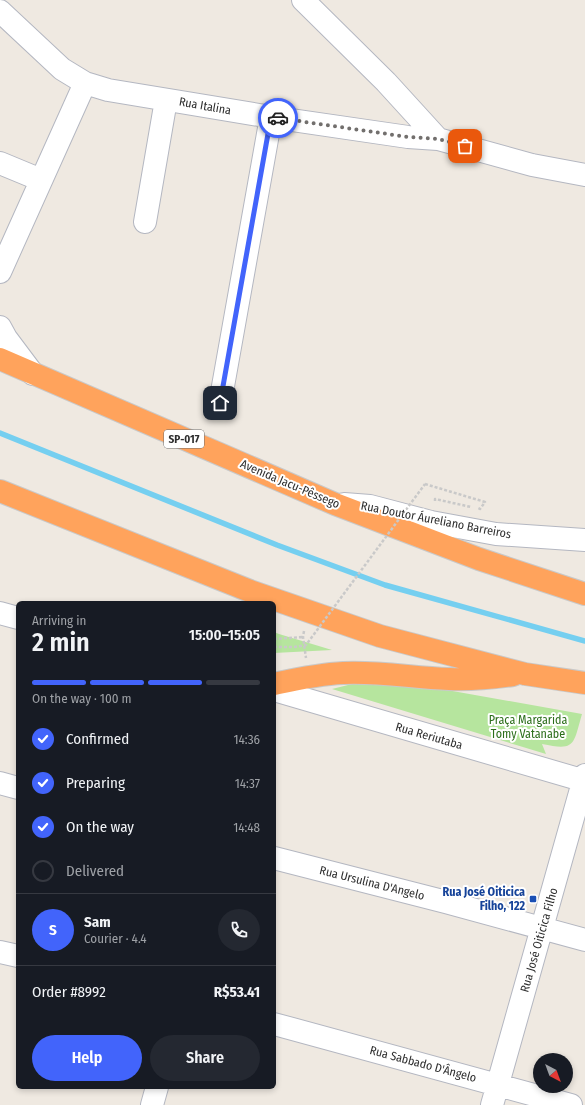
<!DOCTYPE html>
<meta charset="utf-8">
<style>
body{margin:0;font-family:"Fira Sans Condensed",sans-serif;background:#242831;color:#f1f3f6;height:100vh;display:flex;flex-direction:column;font-size:15px;white-space:nowrap}
*{box-sizing:border-box;margin:0}
p{font-size:13px;color:#9ea1a6}
.icon{flex:none;width:22px;height:22px;fill:none;stroke:currentColor;stroke-width:2;stroke-linecap:round;stroke-linejoin:round}
.map{position:relative;flex:1;overflow:hidden}
.drawer{position:absolute;left:16px;top:601px;width:260px;height:488px;display:flex;flex-direction:column;background:#171b24;border-radius:6px;box-shadow:0 2px 6px #0003}
.drawer>*{flex:none}
.needle{width:26px;rotate:139deg}
.fabs{position:absolute;left:533px;top:1053px;display:grid;gap:8px}
.fabs a{display:grid;place-items:center;width:40px;height:40px;border-radius:50%;background:#171b24;box-shadow:0 2px 6px #0003;font-size:20px}
.pin{position:absolute;display:grid;place-items:center;width:34px;height:34px;color:#fff;margin:-17px;border-radius:8px;box-shadow:0 2px 6px #0006}
.courier{position:absolute;display:grid;place-items:center;width:40px;height:40px;margin:-20px;border:3px solid #4264fb;border-radius:50%;background:#fff;color:#222;box-shadow:0 1px 5px #0007}
.head em{font-style:normal;font-weight:600}
.head div{display:flex;flex-direction:column-reverse}
.head{display:flex;align-items:center;justify-content:space-between;height:68px;padding:0 16px}
h1{font-size:26px;font-weight:600;line-height:30px}
.bar{display:grid;grid-template-columns:repeat(4,1fr);gap:6px 4px;align-content:center;height:48px;padding:0 16px}
.bar i{height:5px;border-radius:3px;background:#363941}
.bar .current{background:#4264fb}
.bar p{grid-column:span 4}
.line{display:flex;align-items:center;gap:10px;padding:0 16px;border-top:1px solid #363941}
.line div{flex:1}
.round{display:grid;place-items:center;flex:none;width:42px;height:42px;border-radius:21px;background:#242831}
ol{padding:0 16px;list-style:none}
li{display:flex;align-items:center;gap:12px;height:44px}
li p{margin-inline-start:auto}
li .icon{padding:4px;border-radius:50%;background:#4264fb;color:#fff;stroke-width:4}
li:last-child{color:#9ea1a6}
li i{width:22px;height:22px;border:2px solid #363941;border-radius:50%}
.button{display:flex;gap:8px;margin-top:auto;padding:8px 16px}
.button a{flex:1;height:46px;border-radius:24px;background:#4264fb;color:#fff;font-size:16px;font-weight:600;line-height:46px;text-align:center}
.button a+a{background:#242831;color:#f1f3f6}
.map>svg:first-child{display:block}
.green{fill:#b6e59e}
.lines{fill:none;stroke-linecap:round;stroke-linejoin:round}
.stream{stroke:#75cff0;stroke-width:5.5}
.minor-casing{stroke:#b4b7c1;stroke-width:24}
.highway-casing{stroke:#c9c9c9;stroke-width:24}
.path{stroke:#c9c9c9;stroke-width:2.5;stroke-dasharray:3 2;stroke-linecap:butt}
.minor{stroke:#fff;stroke-width:22}
.highway{stroke:#ffa35c;stroke-width:22}
.path-bridge{stroke:#c9c9c9;stroke-width:2.5;stroke-dasharray:3 2;stroke-linecap:butt}
.done{stroke:#726f6d;stroke-width:4;stroke-dasharray:0 7.2}
.route{stroke:#4264fb;stroke-width:5}
.transit-dot{fill:#1a4fb4;stroke:#fff;stroke-width:1.5}
.labels{text-anchor:middle;stroke-width:4;stroke-linejoin:round;paint-order:stroke}
.shield{fill:#fff;stroke:#6d6d6d;stroke-width:1}
.shield-label{font-size:11px;font-weight:bold;fill:#2e2e2e}
.street-label{font-size:12px;fill:#2e2e2e;stroke:#fff}
.park-label{font-size:12px;fill:#2c6e1b;stroke:#fff}
.transit-label{font-size:12px;font-weight:bold;fill:#164399;stroke:#fff;text-anchor:end}
</style>
<div class="map">
<svg width="585" height="1105" viewBox="0 0 585 1105">
<rect width="100%" height="100%" fill="#efe9e1"/>
<path class="green" d="M274,632l5,2 53,16 -58,3z
M384,682h18l180,32c-9,31 -6,37 -40,30l4,10 -214,-65 20,-5z"/>
<g class="lines">
<path class="stream" d="M0,433l277,112 108,40 200,56"/>
<defs>
<path id="minor" d="M303,0l83,82 52,57
M0,11l62,58 23,14 23,7 163,27 137,20 30,2 94,26 53,10
M0,163l41,17
M145,222l21,-122
M0,272l85,-189
M0,327l6,11 27,36
M220,403l51,-286
M344,504l26,2 61,16 65,12 89,6
M0,613l18,5
M274,690l311,91
M0,783l18,5
M274,858l172,44 139,38
M0,952l18,4
M274,1024l297,81
M152,1105l5,-18
M492,1105l93,-330"/>
<path id="highway" d="M0,359l335,145 144,55 106,35
M0,491l250,100 130,45 145,38 60,9
M274,684c23,-5 45,-10 69,-11 36,-2 71,5 106,6 22,1 43,-1 64,-4"/>
</defs>
<use href="#minor" class="minor-casing"/>
<use href="#highway" class="highway-casing"/>
<path class="path" d="M425,484l60,18 -5,7 -2,-1
M435,501v-2l36,8
M304,631l-1,6 3,21
M274,639l29,-2
M274,647h20"/>
<use href="#minor" class="minor"/>
<use href="#highway" class="highway"/>
<path class="path-bridge" d="M294,647l12,-2 119,-161"/>
</g>
<g class="lines">
<path class="done" d="M278,118l130,19 30,2 27,7"/>
<path class="route" d="M220,403l51,-286 7,1"/>
</g>
<rect class="transit-dot" x="529" y="895" width="8" height="8" rx="2"/>
<g class="labels">
<rect class="shield" x="164" y="430" width="40" height="18" rx="3"/>
<g class="shield-label">
<text x="184" y="443">SP-017</text>
</g>
<g class="street-label">
<text transform="translate(205 106) rotate(10)" y="4">Rua Italina</text>
<text transform="translate(290 484) rotate(23)" y="4">Avenida Jacu-Pêssego</text>
<text transform="translate(436 520) rotate(11)" y="4">Rua Doutor Áureliano Barreiros</text>
<text transform="translate(429 736) rotate(16)" y="4">Rua Reriutaba</text>
<text transform="translate(372 883) rotate(14)" y="4">Rua Ursulina D'Angelo</text>
<text transform="translate(539 940) rotate(-74)" y="4">Rua José Oiticica Filho</text>
<text transform="translate(423 1064) rotate(15)" y="4">Rua Sabbado D'Ângelo</text>
</g>
<g class="park-label">
<text x="528" y="724">Praça Margarida<tspan x="528" dy="14">Tomy Vatanabe</tspan></text>
</g>
<g class="transit-label">
<text x="525" y="896">Rua José Oiticica<tspan x="525" dy="14">Filho, 122</tspan></text>
</g>
</g>
</svg>
<div class="fabs">
<a><svg class="needle" viewBox="-14 -14 28 28"><path d="M0-13l5 13h-10z" fill="#e53935"/><path d="M0 13l5-13h-10z" fill="#9ea1a6"/></svg></a>
</div>
<div class="pin" style="left:465px;top:146px;background:#ea580c"><svg class="icon" aria-label="bag" viewBox="0 0 24 24"><path d="M5 8h14l-1 12H6zM9 8a3 3 0 0 1 6 0"/></svg></div>
<div class="pin" style="left:220px;top:403px;background:#1f2937"><svg class="icon" aria-label="home" viewBox="0 0 24 24"><path d="M3 11l9-7 9 7M6 9v11h12V9"/></svg></div>
<div class="courier" style="left:278px;top:118px"><svg class="icon" aria-label="car" viewBox="0 0 24 24"><path d="M5 17H2v-5l4-1 3-4h7l3 4 3 1v5h-3M9 17h6M6 11h13"/><circle cx="7" cy="17" r="2"/><circle cx="17" cy="17" r="2"/></svg></div>
<section class="drawer">
<div class="head"><div><h1>2 min</h1><p>Arriving in</p></div><em>15:00–15:05</em></div>
<div class="bar"><i class="current"></i><i class="current"></i><i class="current"></i><i></i><p>On the way · 100 m</p></div>
<ol>
<li><svg class="icon" aria-label="check" viewBox="0 0 24 24"><path d="M5 12l5 5 9-10"/></svg>Confirmed<p>14:36</p></li>
<li><svg class="icon" aria-label="check" viewBox="0 0 24 24"><path d="M5 12l5 5 9-10"/></svg>Preparing<p>14:37</p></li>
<li><svg class="icon" aria-label="check" viewBox="0 0 24 24"><path d="M5 12l5 5 9-10"/></svg>On the way<p>14:48</p></li>
<li><i></i>Delivered</li>
</ol>
<div class="line" style="height:72px"><b class="round" style="background:#4264fb;color:#fff">S</b><div><b>Sam</b><p>Courier · 4.4</p></div><a class="round"><svg class="icon" aria-label="phone" viewBox="0 0 24 24"><path d="M5 4h4l2 5-3 2q2 4 5 5l2-3 5 2v4C11 20 4 13 5 4z"/></svg></a></div>
<div class="line" style="height:52px"><div>Order #8992</div><b>R$53.41</b></div>
<div class="button"><a>Help</a><a>Share</a></div>
</section>
</div>
